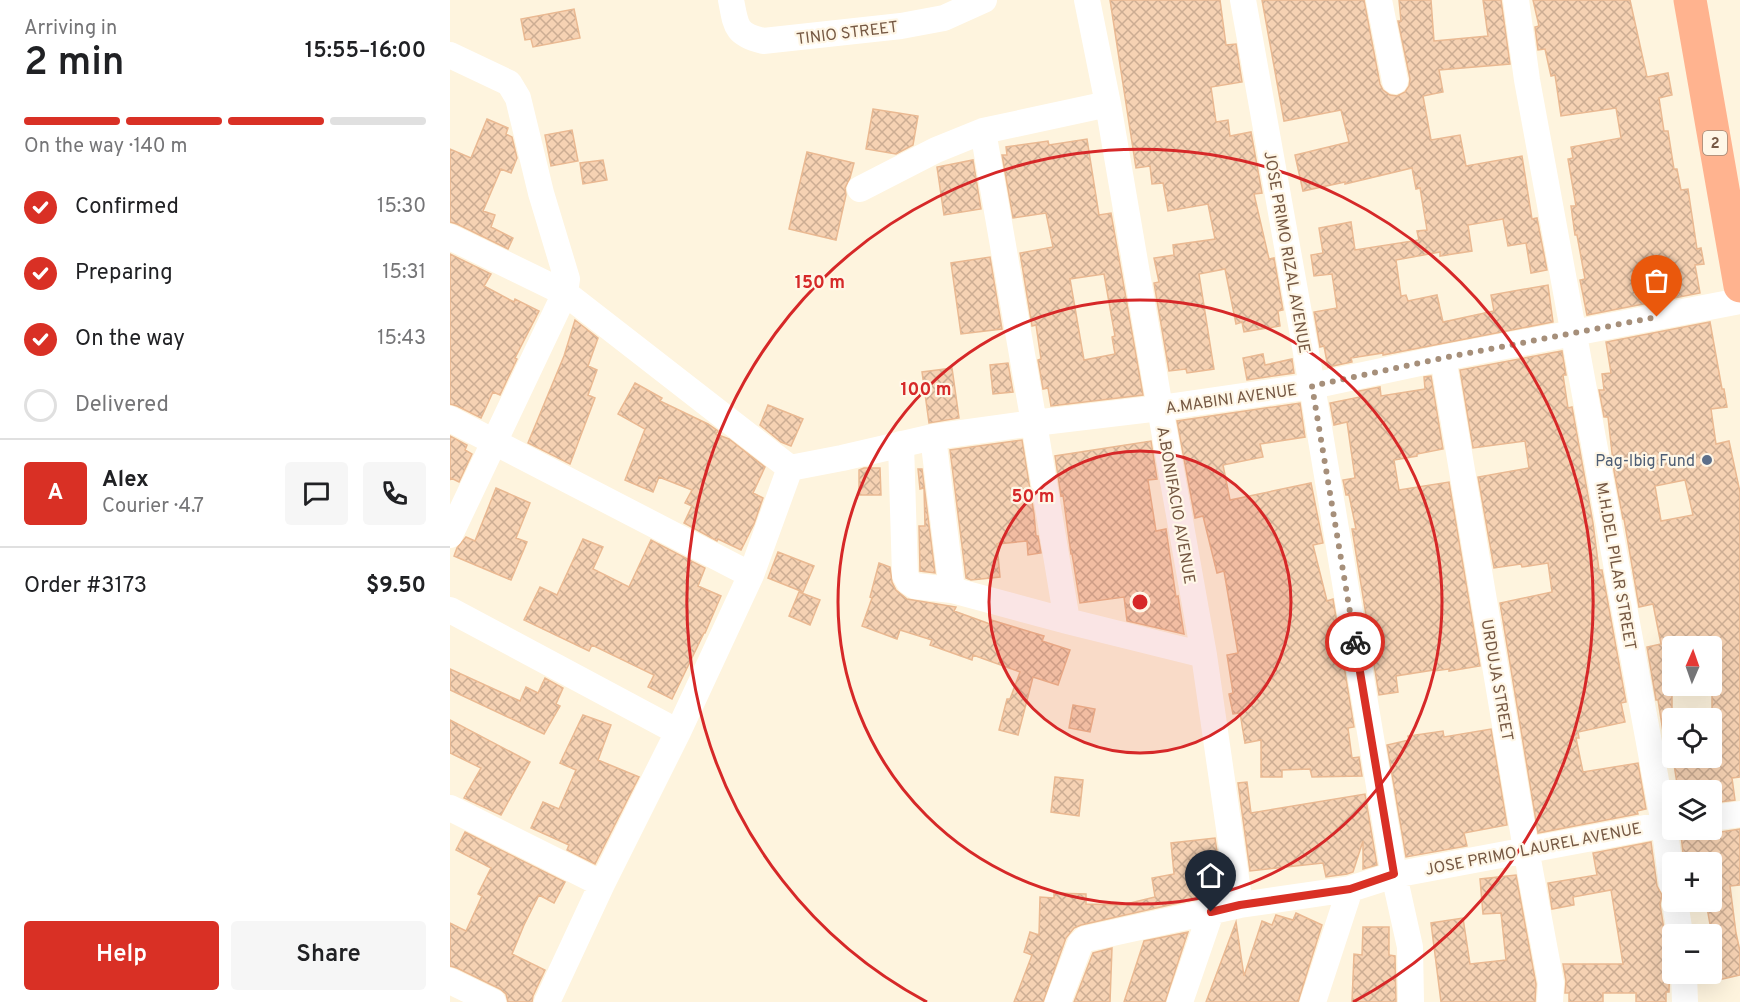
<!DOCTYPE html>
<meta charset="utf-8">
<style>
body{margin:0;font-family:Overpass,sans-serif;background:#f6f6f6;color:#202124;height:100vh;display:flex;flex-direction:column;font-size:22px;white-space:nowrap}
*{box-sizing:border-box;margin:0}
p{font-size:20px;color:#757577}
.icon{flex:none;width:33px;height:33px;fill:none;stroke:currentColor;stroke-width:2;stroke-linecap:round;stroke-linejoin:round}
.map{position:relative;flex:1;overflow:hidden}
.side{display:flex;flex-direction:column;background:#fff;width:450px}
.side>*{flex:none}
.needle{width:39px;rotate:2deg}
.controls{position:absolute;left:1212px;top:636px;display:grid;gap:12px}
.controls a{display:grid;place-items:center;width:60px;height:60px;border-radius:6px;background:#fff;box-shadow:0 6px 24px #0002;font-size:30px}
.pin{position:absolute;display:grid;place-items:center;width:51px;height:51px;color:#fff;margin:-62px -26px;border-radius:50% 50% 50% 0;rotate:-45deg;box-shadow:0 0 6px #0007}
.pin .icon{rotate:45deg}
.courier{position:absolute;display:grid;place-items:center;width:60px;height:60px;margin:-30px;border:4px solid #d93025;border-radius:50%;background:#fff;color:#222;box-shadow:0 2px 8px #0007}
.headline em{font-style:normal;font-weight:600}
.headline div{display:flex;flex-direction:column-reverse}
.headline{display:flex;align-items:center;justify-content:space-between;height:102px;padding:0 24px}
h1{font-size:39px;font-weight:600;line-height:45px}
.bar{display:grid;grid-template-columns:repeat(4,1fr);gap:9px 6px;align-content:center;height:72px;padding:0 24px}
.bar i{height:8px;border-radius:4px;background:#e0e0e0}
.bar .on{background:#d93025}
.bar p{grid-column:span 4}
.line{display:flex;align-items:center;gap:15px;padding:0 24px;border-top:2px solid #e0e0e0}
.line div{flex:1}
.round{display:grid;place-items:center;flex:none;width:63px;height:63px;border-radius:6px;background:#f6f6f6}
ol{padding:0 24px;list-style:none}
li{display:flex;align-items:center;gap:18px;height:66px}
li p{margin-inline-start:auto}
li .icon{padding:6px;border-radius:50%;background:#d93025;color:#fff;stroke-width:4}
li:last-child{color:#757577}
li i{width:33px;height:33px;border:3px solid #e0e0e0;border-radius:50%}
.action{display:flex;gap:12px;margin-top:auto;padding:12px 24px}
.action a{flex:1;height:69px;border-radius:6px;background:#d93025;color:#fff;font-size:24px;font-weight:600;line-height:69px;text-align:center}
.action a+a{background:#f6f6f6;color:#202124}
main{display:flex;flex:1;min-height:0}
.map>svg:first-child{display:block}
.building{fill:url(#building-cross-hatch);stroke:#eab992;stroke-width:1.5;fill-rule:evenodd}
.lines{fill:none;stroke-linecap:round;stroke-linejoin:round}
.minor{stroke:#fff;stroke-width:26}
.highway{stroke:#ffb38f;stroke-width:33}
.done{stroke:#a68f7a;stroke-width:6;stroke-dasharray:0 10.8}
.route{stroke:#d93025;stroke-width:8}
.ring{fill:none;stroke:#d62828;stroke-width:3}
.service-dot{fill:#5c6f8a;stroke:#fff7e7;stroke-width:2}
.labels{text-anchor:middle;stroke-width:4.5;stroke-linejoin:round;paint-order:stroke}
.shield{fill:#fff7e7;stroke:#9f8875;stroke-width:1.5}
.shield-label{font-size:15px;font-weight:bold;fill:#765944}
.street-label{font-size:16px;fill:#765944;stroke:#fff7e7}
.service-label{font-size:16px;fill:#4e5e75;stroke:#fff7e7;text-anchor:end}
.centre{fill:#d62828;stroke:#fff7e7;stroke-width:3}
.ring-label{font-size:18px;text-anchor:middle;font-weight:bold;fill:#d62828;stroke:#fff7e7;stroke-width:4.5;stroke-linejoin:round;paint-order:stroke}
</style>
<main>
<section class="side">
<div class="headline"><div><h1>2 min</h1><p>Arriving in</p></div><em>15:55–16:00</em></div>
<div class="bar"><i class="on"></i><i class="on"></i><i class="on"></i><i></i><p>On the way · 140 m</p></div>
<ol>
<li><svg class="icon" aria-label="check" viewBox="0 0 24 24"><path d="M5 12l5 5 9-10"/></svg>Confirmed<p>15:30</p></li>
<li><svg class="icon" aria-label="check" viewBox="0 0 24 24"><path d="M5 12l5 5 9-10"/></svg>Preparing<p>15:31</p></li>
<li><svg class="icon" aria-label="check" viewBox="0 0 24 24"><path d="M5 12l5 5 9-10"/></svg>On the way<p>15:43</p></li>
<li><i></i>Delivered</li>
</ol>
<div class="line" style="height:108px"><b class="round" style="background:#d93025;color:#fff">A</b><div><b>Alex</b><p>Courier · 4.7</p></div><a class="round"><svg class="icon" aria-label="chat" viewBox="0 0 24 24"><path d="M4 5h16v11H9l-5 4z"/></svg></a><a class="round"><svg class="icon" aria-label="phone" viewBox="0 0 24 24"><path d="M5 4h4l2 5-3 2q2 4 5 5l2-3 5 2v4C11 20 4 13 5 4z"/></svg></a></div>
<div class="line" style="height:78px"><div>Order #3173</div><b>$9.50</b></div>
<div class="action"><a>Help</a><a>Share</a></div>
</section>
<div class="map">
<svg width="1290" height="1002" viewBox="0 0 1290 1002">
<defs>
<pattern id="building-cross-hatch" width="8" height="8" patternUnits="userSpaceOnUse" patternTransform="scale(1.5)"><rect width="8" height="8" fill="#f6d2b3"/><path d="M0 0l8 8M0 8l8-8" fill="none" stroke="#ccad93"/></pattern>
</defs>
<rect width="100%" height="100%" fill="#fef4de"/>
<path class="building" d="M660,0h110l6,45 10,-1 6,38 -31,5 5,35 12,-2 2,16 21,-4 11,61 -8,1 15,65 5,-1 9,52 -5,1 2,15 -36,6 -2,-10 -6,2 -11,-55 -26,5 15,95 -27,4 -1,-4 -17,2 -15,-88 5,-1 -5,-24 20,-3 -1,-10 42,-6 -7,-35 -40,7 -5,-28 -11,1 -2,-18 -14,2z
M812,0h102l16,84 3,6 7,5 7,1 8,-4 4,-6 1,-7 -12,-58h3l-2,-21h32l3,41 54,-5 -5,-36h18l9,64 -71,6 4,22 -20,4 8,44 29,-5 6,31 56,-10 10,63 5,-1 10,52 -16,3 -5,-30 -18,3 -5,-27 -35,6 4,26 -32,5v-4l-44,8 5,36 5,-1 2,6 29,-6 6,27 51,-11 -3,-16 57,-10 5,37 -170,33v-2l-32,5 1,4 -24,5 -4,-21 -4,1 -6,-35 23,-4 -5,-34 -18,2 -3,-21 12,-2 -4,-25 32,-6 4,28 64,-10 -2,-9 10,-1 -7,-42 -4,1 -4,-21 -67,16v-2l-42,9 -8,-36 54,-13 -8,-32 -57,11z
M1083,0h97l17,77 21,-4 4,22 -13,3 5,33h4l6,38h3l4,21 7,-1 9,60 4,-1 3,16 -9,1 5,28 -113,22 -7,-35 5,-1 -8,-44h-2l-4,-29h5l-8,-47 5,-1 -2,-11 50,-9 -5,-30 -55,8 -6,-41 -4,1 -6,-27 -7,1 -3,-23 4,-1z
M124,9l6,29 -47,9 -2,-8 -6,1 -4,-21z
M423,109l45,7 -5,29 -17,9 -30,-5z
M37,119l21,9 -2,6 6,3 5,21 -6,15 -10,-4 -18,42 12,4 -4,12 22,11 -5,11 -51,-25 -7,-2v-73l21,9z
M122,130l6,31 -27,5 -6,-31z
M637,139l12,76 12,-2 32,182 -92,11 -3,-18 -5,1 -5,-29 3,-1 -5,-34 -4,1 -12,-73 33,-6 -7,-34 -33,5 -11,-63h5l-1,-8 42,-6 1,4zM654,274l11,62 -3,1 3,17 -31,6 -14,-81z
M357,152l47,11 -4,15 -5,10 1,7 -10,45 -47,-11z
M153,160l4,20 -24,4 -3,-21z
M523,160l8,49 -37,6 -7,-48z
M0,254l41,20 -7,12 30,16 1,-3 24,12 -24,47 2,1 -17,36 -7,-3 -12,26 -24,-12 -7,-2z
M540,257l12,72 -41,5 -10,-71z
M125,320l23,18 -10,28 9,4 -9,25 7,3 -25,66 -42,-21 36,-87z
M1260,322l12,67h2l3,18 -16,2 5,35 13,-3 11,51v285l-8,1 3,22 -23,3v-13h-39h5l-5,-32h39v-112h-40v85l-9,1 -5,-32h-2l-9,-53 14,-3 -8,-40 -14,3 -15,-88h-1l-9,-48 -6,-54h-4l-5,-27h5l-2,-16 9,-1 -5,-31zM1235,480l8,35 -32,6 -6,-35z
M1112,351l4,24h-3l5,33 4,-1 21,116 6,47h3l24,132 -5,1 4,19 -47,10 1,6h-3l7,34 55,-9 8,46 -9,2 1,3 -100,19 -38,-230 52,-11 -4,-29 -26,4 -1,-3 -27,4 -16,-91 51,-9 -4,-27 -52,7 -13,-78z
M813,354l2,11 27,-6 2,14 -47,7 -4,-22z
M558,363l5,29 -20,2 -3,-29z
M502,368l7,50 -30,5 -7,-51z
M981,376l12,73 -26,5v2l-23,4 5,30 50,-8 31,184 -31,5v-2l-15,2v-1l-38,6 2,16 -19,3 -27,-166h4l-7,-34h-3l-3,-15 12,-2 -8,-56 -13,3 -4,-22 30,-6 -1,-6 21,-4 1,9 44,-7 -1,-12z
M185,383l27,15 -2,3 48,23 10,7 -2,3 13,5 36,28 -12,26 10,5 -9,26 -13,26 -23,-11 -1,2 -33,-18 8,-17 -7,-3 7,-13 -33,-13 -6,15 -28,-12 20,-51 -27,-15z
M850,403l5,34 -45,7 3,13 -40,8 7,35 81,-17 12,60 -10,2 14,56 6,-2 21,128 -6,1 4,30 7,-1 3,19 -50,1 -2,-8 -28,1v7h-21v-37l-16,3 -5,-30 -7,1 -4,-20 4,-1 -6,-38 11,-2 -14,-82 -7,2 -14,-57 -8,2 -18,-97z
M318,405l35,14 -12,27 -10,-4 -21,-17z
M0,436l17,9 -2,5 7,4 -13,28 -8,-4 -1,2z
M572,440l12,74 2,22h2l3,17 -13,2 -1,-14 -30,3 3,33 -29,3 -5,-2 -16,-128z
M701,441l6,38 -9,1 8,51 10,-2 10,68 2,-1 6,38 -57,-13 -3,-24 -44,6 -8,-49h-1l-8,-59 -2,1 -6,-40z
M414,468h16l1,27h-22v-25z
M468,469h4l13,104 -15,-2 -1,-45h6l-1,-38 -4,1z
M46,488l34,15 -14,35 11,4 -16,38 -57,-24 3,-8 9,-11 9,4z
M133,539l20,8 -10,22 36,18 22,-47 54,28 -7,18 23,10 -16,37h-1l-32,66 -24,-12 6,-12 -62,-30 -3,6 -65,-31 16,-33 17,8z
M328,552l36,14 -11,26 -35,-14z
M429,563l11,4 2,15 4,8 11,9 49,8 -2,4 36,13 1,-4 53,16 -2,5 28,9 -12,35 -25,-8 -15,58 -19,-5 8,-31h3l10,-27 -47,-17 -1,5 -42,-15 2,-5 -32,-10 -3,9 -35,-13 10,-28 -2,-1z
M349,592l21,8 -10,25 -21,-9z
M0,669l70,32 6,-14 12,6 7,-15 18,10 -7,16 4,2 -16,28 -94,-44z
M623,705l22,4 -5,23 -21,-4z
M133,715l28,10 -13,35 41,17 -44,87 -28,-14 2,-5 -38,-17 12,-26 16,7 17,-39 -16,-7z
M0,720l80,42 -29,53 -37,-17 17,-30 -31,-15z
M1041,729l16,96 -43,8 3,13 -61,11 -19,-112 22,-5 -1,-4 35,-5 1,6z
M605,777l28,3 -4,36 -28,-4z
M797,782l4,31 114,-19 12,71 -14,4v-28l-10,31 -6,2 -21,3 -3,-14 -73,8 -12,-88z
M1290,829v56l-10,1 6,47 4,18v24l-22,5 -6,-27 3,-1 -9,-50h6v-40h-28l-3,-27 4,-5h18l4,2 7,1z
M15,832l100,50 -11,21 -15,-8 -15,30 -12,29 33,16 -12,26 -1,6h-24l-2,-8 -6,-5 -43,-21 -7,-2v-43l16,8 16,-35 -4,-2 13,-26 -35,-18z
M765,838l8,55 -142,32 -7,3 -8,10 -23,64h-29l18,-47 -8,-3 6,-20 9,3 1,-38 14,1v-5l32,1v10l36,1 33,-8 -3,-19 22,-4 -3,-31z
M1201,842l6,44 5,9 -2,9 5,32 7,13 -2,1 -1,42h-3v10h-30v-9h-33v9h-34v-9h-4l1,-12 -3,-17h60l-12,-74 -38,7 1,8 -22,4 -4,-26 49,-8 -4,-22z
M1066,875l20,109 -1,18h-94l-10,-79 32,-5 7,46 36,-4 -5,-47 -18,1 -3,-35z
M846,913l26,12 -24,77h-92l30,-80 8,54 18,-55 10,4 4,-10 17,5z
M913,927h26v28l6,1 1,46h-44l2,-48 8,1z
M738,932l-23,70h-41l20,-61z
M662,948l-2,54h-36l19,-49z"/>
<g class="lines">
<path class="minor" d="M281,0c5,26 4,34 32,41l138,-15 43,-8 40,-18
M637,0l21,104 52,304 44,247 36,250
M793,0l69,386 82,489 16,72 1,55
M929,0l16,81
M1066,0l11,80 137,744 8,60
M0,55l59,28 9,15 23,95 26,86 -2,14 -115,242
M533,131l51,292 33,198
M410,189l76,-39 47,-19 125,-27
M0,237l115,56 225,175
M993,358l83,491 25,134 -1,19
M0,419l301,156
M483,437l19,153
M451,444l4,131 4,7 6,4 37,4 115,31 137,34
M340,468l52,-10 91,-21 101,-14 126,-15 152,-22 131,-28 297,-57
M0,610l228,122
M0,808l152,76
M1262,818l28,-4
M1225,902l5,32
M1234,974l1,28
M0,981l43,21
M97,1002l55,-118 76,-152 73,-157 39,-107
M608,1002l22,-58 5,-5 155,-34 110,-16 44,-14 278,-52
M730,1002l31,-90
M863,1002l37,-113"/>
<path class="highway" d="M1240,0l50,286"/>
</g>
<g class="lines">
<path class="done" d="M905,642l-43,-256 131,-28 214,-41"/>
<path class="route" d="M761,912l29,-7 110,-16 44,-15 -39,-232"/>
</g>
<circle cx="690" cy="602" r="151" fill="#d62828" fill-opacity=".12"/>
<g class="ring">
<circle cx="690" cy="602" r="151"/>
<circle cx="690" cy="602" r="302"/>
<path d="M477 1002A453 453 0 1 1 903 1002"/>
</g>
<circle class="service-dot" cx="1257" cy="460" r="6"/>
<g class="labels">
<rect class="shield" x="1253" y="131" width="24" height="24" rx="4.5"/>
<g class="shield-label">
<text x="1265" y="148">2</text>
</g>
<g class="street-label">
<text transform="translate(397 32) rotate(-7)" y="6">TINIO STREET</text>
<text transform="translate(838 252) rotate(80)" y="6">JOSE PRIMO RIZAL AVENUE</text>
<text transform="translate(781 398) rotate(-8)" y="6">A.MABINI AVENUE</text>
<text transform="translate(727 505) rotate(80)" y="6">A.BONIFACIO AVENUE</text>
<text transform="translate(1167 566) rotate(80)" y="6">M.H.DEL PILAR STREET</text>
<text transform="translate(1048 680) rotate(80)" y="6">URDUJA STREET</text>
<text transform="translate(1083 848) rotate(-11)" y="6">JOSE PRIMO LAUREL AVENUE</text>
</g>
<g class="service-label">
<text x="1245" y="466">Pag-Ibig Fund</text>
</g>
</g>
<circle cx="690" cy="602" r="9" class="centre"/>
<g class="ring-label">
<text x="370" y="288">150 m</text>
<text x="476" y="395">100 m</text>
<text x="583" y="502">50 m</text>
</g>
</svg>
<div class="controls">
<a><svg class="needle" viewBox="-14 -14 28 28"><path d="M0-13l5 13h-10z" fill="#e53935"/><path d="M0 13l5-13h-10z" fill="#757577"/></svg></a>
<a><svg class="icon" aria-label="locate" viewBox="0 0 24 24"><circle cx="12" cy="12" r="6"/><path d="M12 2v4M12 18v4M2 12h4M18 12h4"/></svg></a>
<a><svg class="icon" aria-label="layers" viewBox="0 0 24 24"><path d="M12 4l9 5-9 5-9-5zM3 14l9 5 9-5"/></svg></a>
<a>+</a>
<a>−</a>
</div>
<div class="pin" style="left:1207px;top:317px;background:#ea580c"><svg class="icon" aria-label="bag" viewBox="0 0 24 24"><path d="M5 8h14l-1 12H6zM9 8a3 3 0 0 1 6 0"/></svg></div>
<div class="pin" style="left:761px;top:912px;background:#1f2937"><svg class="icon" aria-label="home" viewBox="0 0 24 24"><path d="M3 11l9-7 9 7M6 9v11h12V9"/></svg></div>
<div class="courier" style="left:905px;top:642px"><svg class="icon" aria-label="bike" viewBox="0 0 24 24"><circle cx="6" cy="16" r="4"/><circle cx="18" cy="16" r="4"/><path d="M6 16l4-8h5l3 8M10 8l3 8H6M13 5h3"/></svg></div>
</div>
</main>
